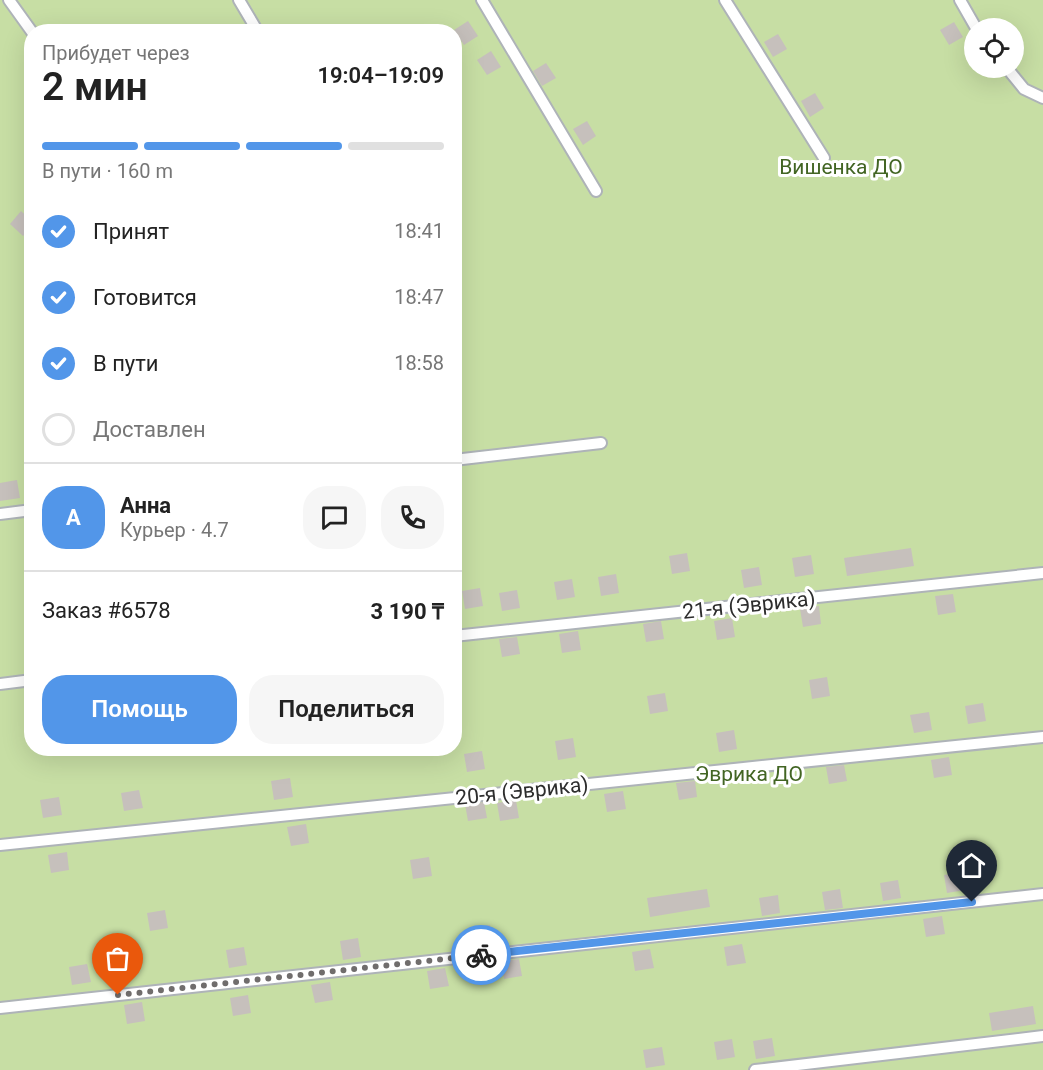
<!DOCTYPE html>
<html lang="ru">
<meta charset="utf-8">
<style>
body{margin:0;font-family:Roboto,sans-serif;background:#f6f6f6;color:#222;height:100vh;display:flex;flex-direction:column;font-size:22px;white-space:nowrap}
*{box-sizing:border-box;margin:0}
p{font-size:20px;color:#767676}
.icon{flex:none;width:33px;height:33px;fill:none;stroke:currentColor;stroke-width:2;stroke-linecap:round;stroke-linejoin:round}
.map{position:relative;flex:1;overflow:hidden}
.drawer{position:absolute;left:24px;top:24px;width:438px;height:732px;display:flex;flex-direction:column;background:#fff;border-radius:24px;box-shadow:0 6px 24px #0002}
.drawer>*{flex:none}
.fabs{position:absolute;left:964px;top:18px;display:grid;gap:12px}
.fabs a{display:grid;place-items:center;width:60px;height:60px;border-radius:50%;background:#fff;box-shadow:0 6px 24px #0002;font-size:30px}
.pin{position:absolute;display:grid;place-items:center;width:51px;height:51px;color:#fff;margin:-62px -26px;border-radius:50% 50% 50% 0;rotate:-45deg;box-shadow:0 0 6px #0007}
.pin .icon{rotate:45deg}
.courier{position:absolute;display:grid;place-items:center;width:60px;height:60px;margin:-30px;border:4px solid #5296e9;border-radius:50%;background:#fff;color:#222;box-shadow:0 2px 8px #0007}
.head em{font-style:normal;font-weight:600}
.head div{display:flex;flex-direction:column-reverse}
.head{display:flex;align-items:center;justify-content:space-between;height:102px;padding:0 18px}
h1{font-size:39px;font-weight:600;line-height:45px}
.bar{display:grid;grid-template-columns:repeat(4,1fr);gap:9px 6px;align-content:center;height:72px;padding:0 18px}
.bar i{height:8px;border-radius:4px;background:#e0e0e0}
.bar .current{background:#5296e9}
.bar p{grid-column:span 4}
.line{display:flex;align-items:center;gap:15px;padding:0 18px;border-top:2px solid #e0e0e0}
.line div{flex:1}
.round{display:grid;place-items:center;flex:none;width:63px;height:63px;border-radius:24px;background:#f6f6f6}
ol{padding:0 18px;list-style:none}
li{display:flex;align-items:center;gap:18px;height:66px}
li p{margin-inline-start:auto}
li .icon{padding:6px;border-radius:50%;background:#5296e9;color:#fff;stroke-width:4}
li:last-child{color:#767676}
li i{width:33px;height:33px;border:3px solid #e0e0e0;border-radius:50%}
.action{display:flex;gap:12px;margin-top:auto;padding:12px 18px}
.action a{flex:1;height:69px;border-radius:24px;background:#5296e9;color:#fff;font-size:24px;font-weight:600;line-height:69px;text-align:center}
.action a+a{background:#f6f6f6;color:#222}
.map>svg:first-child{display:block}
.green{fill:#c7dea4;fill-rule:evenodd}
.building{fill:#c6c0bc}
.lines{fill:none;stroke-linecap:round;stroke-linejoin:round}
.service-casing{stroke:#aeb3b8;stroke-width:14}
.service{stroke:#fff;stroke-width:10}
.done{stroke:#706d6c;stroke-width:6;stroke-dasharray:0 10.8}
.route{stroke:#5296e9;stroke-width:8}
.labels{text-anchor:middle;stroke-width:6;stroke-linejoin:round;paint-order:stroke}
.park-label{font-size:21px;fill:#426523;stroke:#fff}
.street-label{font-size:21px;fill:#2d2d2d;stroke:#fff}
</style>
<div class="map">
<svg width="1043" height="1070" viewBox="0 0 1043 1070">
<rect width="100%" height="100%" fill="#ede5e2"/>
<path class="green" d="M0,0h1043v1070h-1043zM975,28h39v40h-39zM32,32h422v716h-422z"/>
<path class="building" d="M468,21l10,15 -14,9 -10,-15z
M954,22l9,15 -14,8 -9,-15z
M778,34l9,15 -14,8 -9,-15z
M491,51l10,16 -14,8 -10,-15z
M546,63l10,15 -14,8 -9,-15z
M815,93l9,15 -14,9 -9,-16z
M587,121l9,15 -13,9 -10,-16z
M21,211l11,10v5l-9,10 -13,-12z
M17,480l3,18 -20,3v-18z
M911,548l3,18 -67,10 -3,-18z
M687,553l3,18 -18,3 -3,-18z
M811,555l3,19 -19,3 -3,-19z
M759,567l3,18 -18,3 -3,-18z
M616,574l3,19 -18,3 -3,-19z
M572,579l3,18 -18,3 -3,-18z
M480,588l3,18 -18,3 -3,-18z
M517,590l3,18 -18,3 -3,-18z
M953,594l3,18 -18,3 -3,-19z
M819,606l2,18 -18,3 -3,-18z
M732,618l3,19 -18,3 -3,-19z
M661,621l3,18 -18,3 -3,-18z
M578,631l3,19 -19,3 -3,-19z
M517,637l3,17 -18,3 -3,-18z
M827,677l3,19 -18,3 -3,-19z
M665,693l3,18 -18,3 -3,-18z
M983,703l3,18 -18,3 -3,-18z
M929,712l3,18 -18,3 -4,-18z
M734,730l3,19 -18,3 -3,-19z
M573,738l3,19 -18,3 -3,-19z
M482,751l3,18 -18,3 -3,-18z
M949,757l3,18 -18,3 -3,-18z
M844,765l3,16 -18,3 -3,-17z
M290,778l3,19 -19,3 -3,-19z
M695,781l2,16 -18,3 -3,-17z
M139,790l4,18 -19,3 -3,-18z
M623,791l3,18 -19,3 -3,-18z
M59,797l3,18 -19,3 -3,-18z
M516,800l3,18 -19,3 -3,-18z
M484,802l3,16 -19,3 -3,-17z
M306,824l3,19 -18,3 -4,-19z
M67,852l2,18 -18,3 -3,-18z
M429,857l3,19 -19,3 -3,-19z
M962,872l3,18 -18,3 -3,-18z
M898,880l3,18 -18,3 -3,-18z
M707,889l3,18 -60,10 -3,-19z
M840,889l3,19 -18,2 -3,-18z
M778,895l2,18 -18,3 -3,-18z
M165,910l3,18 -18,3 -3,-18z
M942,916l3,18 -19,3 -3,-18z
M490,925l3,18 -19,4 -2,-19z
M358,938l3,19 -18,3 -3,-19z
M742,944l4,19 -19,3 -3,-19z
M244,947l3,18 -18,3 -3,-18z
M650,949l4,19 -19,3 -3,-19z
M519,959l3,17 -18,3 -3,-18z
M87,964l4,18 -19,3 -3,-18z
M445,968l4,18 -19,3 -3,-18z
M330,982l3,18 -18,3 -4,-18z
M248,995l3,18 -18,3 -3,-18z
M142,1002l3,19 -18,3 -3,-19z
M1033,1006l3,18 -44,7 -3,-18z
M772,1038l3,18 -19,3 -3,-18z
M732,1039l3,18 -18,3 -3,-18z
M662,1047l3,18 -19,3 -3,-18z"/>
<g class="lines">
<defs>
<path id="service" d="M9,0l23,32
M239,0l19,32
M482,0l114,191
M725,0l99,158
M960,0l16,28
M1007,68l17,21 19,9
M454,460l147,-17
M0,514l32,-4
M454,636l589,-63
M0,684l32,-4
M0,845l1043,-108
M0,1008l1043,-114
M755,1070l288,-34"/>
</defs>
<use href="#service" class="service-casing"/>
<use href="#service" class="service"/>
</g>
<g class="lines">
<path class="done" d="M118,995l363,-40"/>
<path class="route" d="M481,955l491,-53"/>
</g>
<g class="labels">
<g class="park-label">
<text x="841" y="174">Вишенка ДО</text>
<text x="749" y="781">Эврика ДО</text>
</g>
<g class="street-label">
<text transform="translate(749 605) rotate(-6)" y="7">21-я (Эврика)</text>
<text transform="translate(522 791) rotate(-6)" y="7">20-я (Эврика)</text>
</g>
</g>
</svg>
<div class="fabs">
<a><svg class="icon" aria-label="locate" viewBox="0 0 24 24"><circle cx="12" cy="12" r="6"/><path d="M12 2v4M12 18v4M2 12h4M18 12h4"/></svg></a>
</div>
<div class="pin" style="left:118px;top:995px;background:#ea580c"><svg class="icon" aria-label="bag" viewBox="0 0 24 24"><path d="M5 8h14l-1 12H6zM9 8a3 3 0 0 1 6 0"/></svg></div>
<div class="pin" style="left:972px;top:902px;background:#1f2937"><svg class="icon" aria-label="home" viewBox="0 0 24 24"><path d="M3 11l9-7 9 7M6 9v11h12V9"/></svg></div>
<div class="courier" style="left:481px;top:955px"><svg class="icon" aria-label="bike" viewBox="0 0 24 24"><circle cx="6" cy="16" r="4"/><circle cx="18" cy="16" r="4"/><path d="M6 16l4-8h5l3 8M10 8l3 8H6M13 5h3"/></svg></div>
<section class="drawer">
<div class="head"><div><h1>2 мин</h1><p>Прибудет через</p></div><em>19:04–19:09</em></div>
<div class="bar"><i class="current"></i><i class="current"></i><i class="current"></i><i></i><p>В пути · 160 m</p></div>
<ol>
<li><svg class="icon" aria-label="check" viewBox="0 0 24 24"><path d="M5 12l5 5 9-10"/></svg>Принят<p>18:41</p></li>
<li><svg class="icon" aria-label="check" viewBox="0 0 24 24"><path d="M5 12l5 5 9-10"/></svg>Готовится<p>18:47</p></li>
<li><svg class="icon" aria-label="check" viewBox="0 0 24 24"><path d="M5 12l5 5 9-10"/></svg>В пути<p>18:58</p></li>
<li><i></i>Доставлен</li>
</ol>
<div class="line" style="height:108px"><b class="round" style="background:#5296e9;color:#fff">А</b><div><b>Анна</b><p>Курьер · 4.7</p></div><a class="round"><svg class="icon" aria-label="chat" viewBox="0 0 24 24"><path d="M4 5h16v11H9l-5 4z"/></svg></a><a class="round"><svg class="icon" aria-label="phone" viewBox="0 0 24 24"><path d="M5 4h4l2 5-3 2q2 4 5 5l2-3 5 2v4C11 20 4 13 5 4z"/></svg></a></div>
<div class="line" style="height:78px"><div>Заказ #6578</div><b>3 190 ₸</b></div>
<div class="action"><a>Помощь</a><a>Поделиться</a></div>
</section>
</div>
